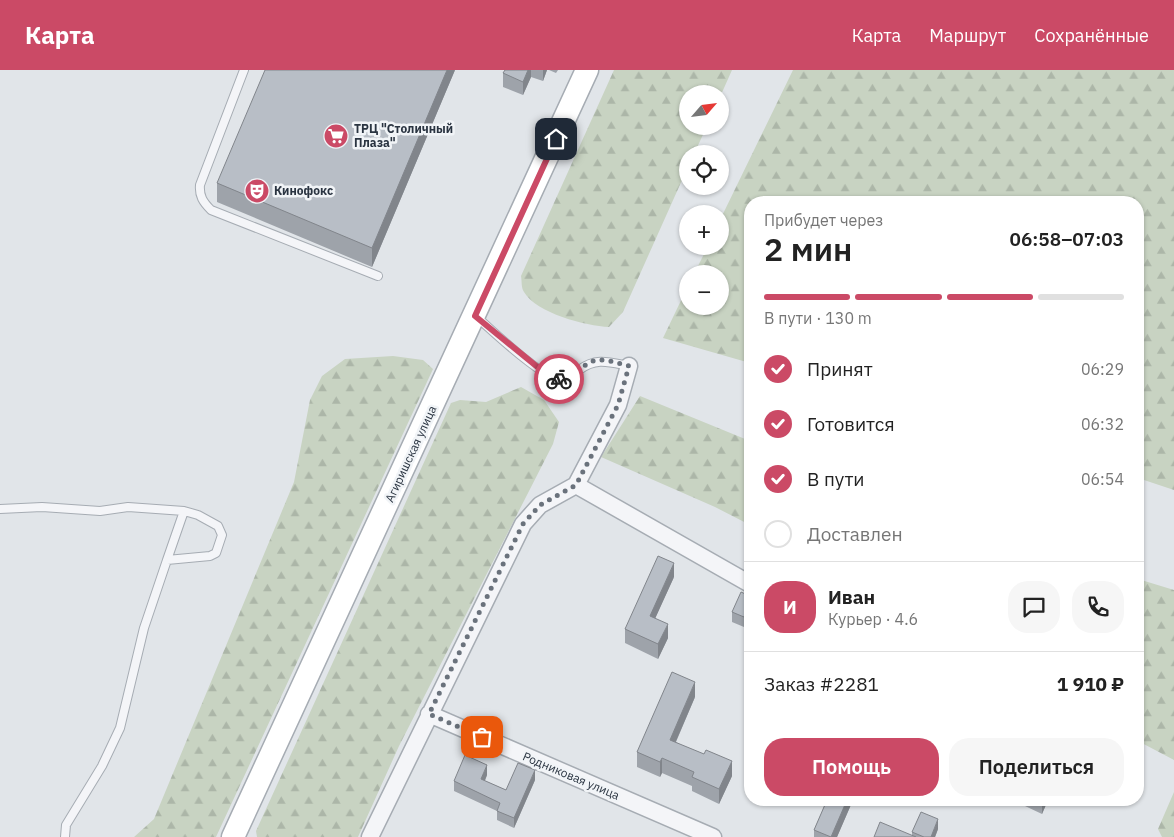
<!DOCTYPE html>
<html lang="ru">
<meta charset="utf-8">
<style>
body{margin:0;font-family:"IBM Plex Sans",sans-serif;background:#f6f6f6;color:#222;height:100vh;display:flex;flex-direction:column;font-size:19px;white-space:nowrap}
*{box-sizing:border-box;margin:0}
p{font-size:16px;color:#767676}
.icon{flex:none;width:28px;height:28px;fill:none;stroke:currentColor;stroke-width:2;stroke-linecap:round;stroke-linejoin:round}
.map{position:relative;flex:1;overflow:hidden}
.drawer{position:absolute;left:744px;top:126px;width:400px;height:610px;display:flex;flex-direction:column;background:#fff;border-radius:20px;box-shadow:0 1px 4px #0004}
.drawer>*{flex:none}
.needle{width:32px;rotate:62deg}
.tools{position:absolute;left:679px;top:15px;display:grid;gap:10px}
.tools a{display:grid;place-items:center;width:50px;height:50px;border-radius:50%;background:#fff;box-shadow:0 1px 4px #0004;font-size:25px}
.pin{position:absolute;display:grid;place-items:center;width:42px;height:42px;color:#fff;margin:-21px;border-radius:10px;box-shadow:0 2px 8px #0006}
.courier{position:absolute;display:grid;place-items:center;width:50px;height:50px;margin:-25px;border:4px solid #cb4a66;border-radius:50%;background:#fff;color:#222;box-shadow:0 1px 6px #0007}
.headline em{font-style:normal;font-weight:600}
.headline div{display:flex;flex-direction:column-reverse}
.headline{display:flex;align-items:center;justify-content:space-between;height:85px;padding:0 20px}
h1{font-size:32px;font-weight:600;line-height:38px}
.bar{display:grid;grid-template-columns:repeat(4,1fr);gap:8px 5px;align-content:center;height:60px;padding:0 20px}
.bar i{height:6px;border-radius:4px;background:#e0e0e0}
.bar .current{background:#cb4a66}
.bar p{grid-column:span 4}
.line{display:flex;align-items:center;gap:12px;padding:0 20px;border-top:1px solid #e0e0e0}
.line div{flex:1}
.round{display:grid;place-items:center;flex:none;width:52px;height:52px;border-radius:20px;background:#f6f6f6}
ol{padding:0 20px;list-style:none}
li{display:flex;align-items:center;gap:15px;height:55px}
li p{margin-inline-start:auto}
li .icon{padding:5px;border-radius:50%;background:#cb4a66;color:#fff;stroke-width:4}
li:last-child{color:#767676}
li i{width:28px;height:28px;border:2px solid #e0e0e0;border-radius:50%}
.button{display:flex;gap:10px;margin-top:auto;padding:10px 20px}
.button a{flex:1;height:58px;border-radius:20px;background:#cb4a66;color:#fff;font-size:20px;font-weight:600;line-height:58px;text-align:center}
.button a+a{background:#f6f6f6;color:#222}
header{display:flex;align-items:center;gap:30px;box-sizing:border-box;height:70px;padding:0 25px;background:#cb4a66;color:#fff}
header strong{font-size:24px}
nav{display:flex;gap:28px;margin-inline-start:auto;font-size:18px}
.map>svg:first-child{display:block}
.forest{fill:url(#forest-firs)}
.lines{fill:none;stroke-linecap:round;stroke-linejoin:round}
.lane-casing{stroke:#a6acb3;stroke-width:10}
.street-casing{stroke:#a6acb3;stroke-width:19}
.secondary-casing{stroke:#a6acb3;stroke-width:25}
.lane{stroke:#f4f5f8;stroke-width:8}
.street{stroke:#f4f5f8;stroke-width:16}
.secondary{stroke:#fff;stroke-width:22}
.wall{fill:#9ea3aa}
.shaded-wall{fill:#81858b}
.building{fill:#b8bec6;stroke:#81858b}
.done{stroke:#6a727c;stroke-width:5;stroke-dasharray:0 9}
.route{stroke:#cb4a66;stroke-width:6}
.labels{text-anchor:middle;stroke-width:5;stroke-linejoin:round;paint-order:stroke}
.poi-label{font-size:12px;font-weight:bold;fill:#2a3441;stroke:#f1f4f7;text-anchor:start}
.street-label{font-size:12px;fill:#2a3441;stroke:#f1f4f7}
</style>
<header>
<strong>Карта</strong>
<nav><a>Карта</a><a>Маршрут</a><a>Сохранённые</a></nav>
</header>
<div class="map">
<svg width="1174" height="767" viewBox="0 0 1174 767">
<defs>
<pattern id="forest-firs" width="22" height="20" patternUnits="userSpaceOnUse" patternTransform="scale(1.25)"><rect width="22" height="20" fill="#c8d3c2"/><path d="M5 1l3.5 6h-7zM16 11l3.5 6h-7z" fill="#acb6a8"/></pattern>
</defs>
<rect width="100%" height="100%" fill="#e1e5e9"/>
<path class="forest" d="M614,0h118l-12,27v-3h-32v32h19l-13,28h-6l-1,15 -64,143 -14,15c-23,-1 -73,-14 -85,-35 -3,-4 -2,-11 -3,-16z
M793,0h381v420l-36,-12v-276h-388v161l-87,-25 24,-50 1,18h32v-32h-26l14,-28h12v-26z
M393,286l30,4 10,9 -217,468h-82l20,-18 140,-337 16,-82 12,-24 23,-17z
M521,317l23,13 15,22 -6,22 -154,302 -41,91h-101l-1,-6 195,-428 9,-3 26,2z
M640,326l110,45v84l-35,-18 -114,-50z
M1138,509l36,11v170l-36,-19z
M1174,722v45h-12l-4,-8z"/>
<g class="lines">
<defs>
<path id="lane" d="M244,0l-44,115c-1,11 3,17 11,25l167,66
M477,247c13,12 70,65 85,63 6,-1 12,-7 17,-10 17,-13 30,-8 50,-4
M0,439l42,-2 58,4 28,-4 56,4 14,4 20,11 4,9 -6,18 -6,3 -43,4 -23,68 -24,100 -18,38 -36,59 -1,12
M167,490l17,-49"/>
<path id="street" d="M576,415l174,99
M429,644l284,123
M370,767l153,-313 17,-19 36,-20 42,-80 11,-39"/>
<path id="secondary" d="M233,767l354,-767"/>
</defs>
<use href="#lane" class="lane-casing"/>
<use href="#street" class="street-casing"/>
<use href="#secondary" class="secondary-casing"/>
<use href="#lane" class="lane"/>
<use href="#street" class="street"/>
<use href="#secondary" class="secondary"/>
</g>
<path class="wall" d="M455,0l-83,197 -155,-65v-19z
M505,0h42l-4,11 -12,-4 -8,18 -20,-8v-14z
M549,0h9l-2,3z
M674,507l-19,41 13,20 -10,21 -33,-16v-14z
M750,526v17l-6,14 -12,-5v-10z
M750,558v28l-5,-2v-15z
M695,627l-19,45 56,34 -13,28 -27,-13v-5l-30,-13 -2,4 -23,-10v-15z
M487,705l-2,6 21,9 29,-10 -21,48 -17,-8v-9l-43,-20v-10z
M827,730h26l-16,37h-23v-7z
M1012,730h36l-6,14z
M938,759l-3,8h-61l38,-1v-4z"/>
<path class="shaded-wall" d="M447,0h8l-83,197v-19z
M528,0h3v7l-8,18v-13z
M543,0h4l-4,11z
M674,493v14l-24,53v-14z
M750,533v10l-6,14v-10z
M668,554v14l-10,21v-15z
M695,612v15l-25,58v-15z
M662,688v15l-2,4v-15z
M732,691v15l-13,28v-15z
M487,695v10l-6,14v-10z
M535,700v10l-21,48v-10z
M847,730h6l-16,37h-6z
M1044,730h4l-6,14v-10z
M938,749v10l-3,8h-4z"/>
<path class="building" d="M265,0h182l-75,178 -155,-65z
M505,0h23l-5,12 -20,-9z
M658,486l16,7 -24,53 18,8 -10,20 -33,-15z
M741,522l9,4v7l-6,14 -12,-5z
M750,558v14l-5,-3z
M672,602l23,10 -25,58 34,14 2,-4 26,11 -13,28 -27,-12 2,-5 -32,-14 -2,4 -23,-10z
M465,685l22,10 -6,14 25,11 12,-27 17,7 -21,48 -17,-7 3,-8 -46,-22z
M827,730h20l-16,37 -17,-7z
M1033,730h11l-2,4z
M921,742l17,7 -7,18h-7l-12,-5z
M880,752l36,15h-42z"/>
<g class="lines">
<path class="done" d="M482,667l-53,-23 94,-190 17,-19 36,-20 42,-80 11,-39c-9,-2 -21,-7 -31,-6 -15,1 -24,20 -39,19"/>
<path class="route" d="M556,69l-81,177 71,58 13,5"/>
</g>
<defs>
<symbol id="supermarket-disc" viewBox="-11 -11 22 22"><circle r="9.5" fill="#cb4a66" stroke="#f1f4f7"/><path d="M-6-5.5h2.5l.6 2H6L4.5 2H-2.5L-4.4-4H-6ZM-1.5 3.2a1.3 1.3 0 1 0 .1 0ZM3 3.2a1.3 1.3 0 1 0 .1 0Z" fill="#fff"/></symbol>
<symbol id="theatre-disc" viewBox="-11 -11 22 22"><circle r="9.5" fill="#cb4a66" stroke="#f1f4f7"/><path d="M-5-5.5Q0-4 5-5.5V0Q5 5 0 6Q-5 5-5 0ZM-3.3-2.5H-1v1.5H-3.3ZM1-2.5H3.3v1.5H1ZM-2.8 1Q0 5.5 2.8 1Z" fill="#fff"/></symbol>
</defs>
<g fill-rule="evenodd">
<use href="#supermarket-disc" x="322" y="52" width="28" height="28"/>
<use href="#theatre-disc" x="243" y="107" width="28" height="28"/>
</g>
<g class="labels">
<g class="poi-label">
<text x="354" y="63">ТРЦ "Столичный<tspan x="354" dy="14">Плаза"</tspan></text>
<text x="274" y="125">Кинофокс</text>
</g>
<g class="street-label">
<text transform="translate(411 384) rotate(-65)" y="4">Агиришская улица</text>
<text transform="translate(571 706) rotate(23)" y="4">Родниковая улица</text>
</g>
</g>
</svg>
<div class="tools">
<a><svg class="needle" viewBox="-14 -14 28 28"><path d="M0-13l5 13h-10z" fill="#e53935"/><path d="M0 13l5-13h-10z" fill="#767676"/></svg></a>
<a><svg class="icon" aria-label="locate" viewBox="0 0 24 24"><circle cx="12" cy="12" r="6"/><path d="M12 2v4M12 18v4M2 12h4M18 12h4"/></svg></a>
<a>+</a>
<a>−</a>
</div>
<div class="pin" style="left:482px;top:667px;background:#ea580c"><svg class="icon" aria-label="bag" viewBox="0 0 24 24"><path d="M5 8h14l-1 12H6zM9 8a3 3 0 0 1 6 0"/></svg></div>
<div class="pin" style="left:556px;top:69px;background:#1f2937"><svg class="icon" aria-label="home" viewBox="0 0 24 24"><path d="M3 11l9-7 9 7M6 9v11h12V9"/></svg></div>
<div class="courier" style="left:559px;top:309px"><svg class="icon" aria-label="bike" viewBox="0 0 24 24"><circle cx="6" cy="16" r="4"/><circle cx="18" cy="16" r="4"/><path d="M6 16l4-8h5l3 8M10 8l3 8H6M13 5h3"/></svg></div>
<section class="drawer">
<div class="headline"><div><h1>2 мин</h1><p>Прибудет через</p></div><em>06:58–07:03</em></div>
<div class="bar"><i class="current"></i><i class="current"></i><i class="current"></i><i></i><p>В пути · 130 m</p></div>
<ol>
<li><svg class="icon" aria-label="check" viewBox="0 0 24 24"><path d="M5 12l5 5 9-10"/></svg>Принят<p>06:29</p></li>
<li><svg class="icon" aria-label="check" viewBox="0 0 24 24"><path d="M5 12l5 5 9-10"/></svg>Готовится<p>06:32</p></li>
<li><svg class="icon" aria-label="check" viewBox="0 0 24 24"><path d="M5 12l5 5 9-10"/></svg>В пути<p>06:54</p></li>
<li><i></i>Доставлен</li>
</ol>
<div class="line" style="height:90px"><b class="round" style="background:#cb4a66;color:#fff">И</b><div><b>Иван</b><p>Курьер · 4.6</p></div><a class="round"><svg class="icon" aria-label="chat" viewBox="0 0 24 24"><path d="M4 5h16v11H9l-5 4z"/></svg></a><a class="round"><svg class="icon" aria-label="phone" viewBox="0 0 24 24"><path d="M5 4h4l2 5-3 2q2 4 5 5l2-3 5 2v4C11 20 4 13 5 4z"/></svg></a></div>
<div class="line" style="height:65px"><div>Заказ #2281</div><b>1 910 ₽</b></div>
<div class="button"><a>Помощь</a><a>Поделиться</a></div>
</section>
</div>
